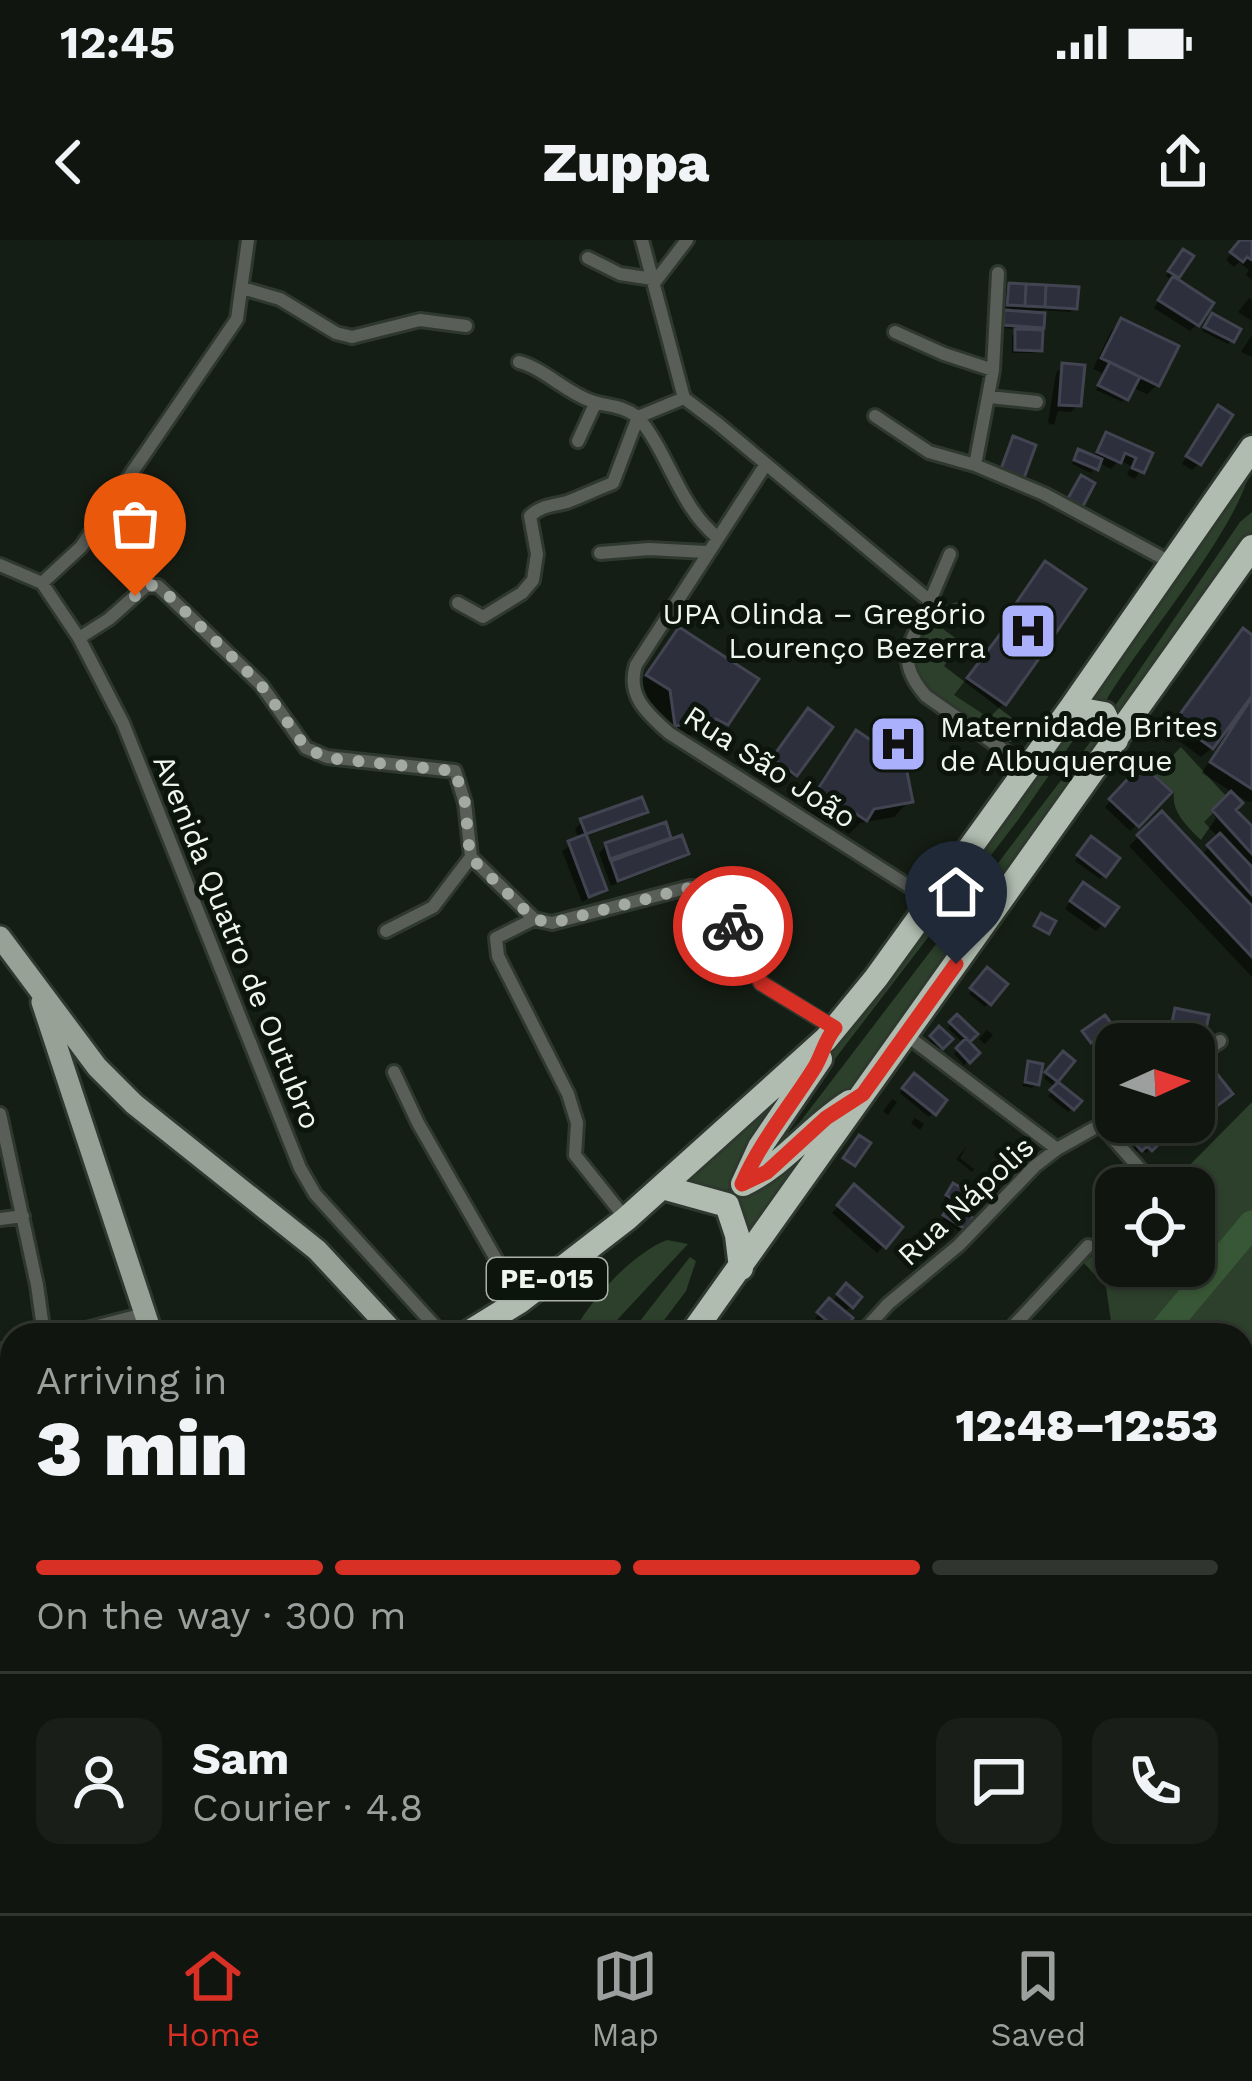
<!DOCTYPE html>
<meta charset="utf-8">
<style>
body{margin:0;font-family:"Work Sans",sans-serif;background:#191f18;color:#f1f3f6;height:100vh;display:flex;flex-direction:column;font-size:45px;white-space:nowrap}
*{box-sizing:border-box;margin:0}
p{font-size:39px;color:#9c9f9e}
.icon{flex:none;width:66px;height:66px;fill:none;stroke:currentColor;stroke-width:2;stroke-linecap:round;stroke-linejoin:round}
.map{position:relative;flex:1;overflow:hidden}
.sheet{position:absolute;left:0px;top:1083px;width:1254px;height:591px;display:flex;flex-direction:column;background:#10160f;border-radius:36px 36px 0 0;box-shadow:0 3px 9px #0004,0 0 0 3px #30352f}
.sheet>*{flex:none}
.needle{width:78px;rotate:87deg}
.tools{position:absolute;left:1095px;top:783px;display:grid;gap:24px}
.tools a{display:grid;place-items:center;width:120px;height:120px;border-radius:24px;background:#10160f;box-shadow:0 3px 9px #0004,0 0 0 3px #30352f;font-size:60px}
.pin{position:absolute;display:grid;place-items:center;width:102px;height:102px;color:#fff;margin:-123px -51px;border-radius:50% 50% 50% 0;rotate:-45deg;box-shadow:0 0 12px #0007}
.pin .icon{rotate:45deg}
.courier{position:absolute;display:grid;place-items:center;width:120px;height:120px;margin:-60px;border:9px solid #d93025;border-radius:50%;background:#fff;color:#222;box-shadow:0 3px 15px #0007}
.headline em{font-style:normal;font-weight:800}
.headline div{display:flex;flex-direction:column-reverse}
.headline{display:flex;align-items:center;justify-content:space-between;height:204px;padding:0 36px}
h1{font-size:78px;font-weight:800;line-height:90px}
.bar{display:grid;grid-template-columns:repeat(4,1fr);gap:18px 12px;align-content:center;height:144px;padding:0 36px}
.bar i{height:15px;border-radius:9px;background:#30352f}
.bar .selected{background:#d93025}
.bar p{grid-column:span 4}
.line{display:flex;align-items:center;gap:30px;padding:0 36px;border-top:3px solid #30352f}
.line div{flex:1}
.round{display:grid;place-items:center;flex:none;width:126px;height:126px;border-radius:24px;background:#191f18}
.status{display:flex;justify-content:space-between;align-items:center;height:84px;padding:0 60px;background:#10160f;direction:ltr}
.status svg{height:33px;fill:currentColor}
header{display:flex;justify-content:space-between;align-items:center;height:156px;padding:0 36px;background:#10160f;font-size:54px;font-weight:800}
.menu{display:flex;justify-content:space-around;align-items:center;height:168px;border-top:3px solid #30352f;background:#10160f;font-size:33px;color:#9c9f9e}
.menu a{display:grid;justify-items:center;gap:6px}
.menu .selected{color:#d93025}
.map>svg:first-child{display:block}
.green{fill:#2c402b}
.shadow{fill:#0007}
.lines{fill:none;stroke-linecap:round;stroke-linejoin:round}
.stream{stroke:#385736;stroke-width:4.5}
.river{stroke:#385736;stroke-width:27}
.building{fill:#2e2f3c;stroke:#424451;stroke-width:3}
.street-casing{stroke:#2f382e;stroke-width:18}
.secondary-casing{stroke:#2f382e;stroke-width:24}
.primary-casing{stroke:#2f382e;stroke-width:27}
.highway-casing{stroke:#2f382e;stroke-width:30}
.street{stroke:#595e58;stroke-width:12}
.secondary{stroke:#7c847b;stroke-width:18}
.primary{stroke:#97a196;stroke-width:21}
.highway{stroke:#b0bcaf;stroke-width:24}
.done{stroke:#a3aaa2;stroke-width:12;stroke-dasharray:0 21.6}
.route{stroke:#d93025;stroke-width:15}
.labels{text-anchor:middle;stroke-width:10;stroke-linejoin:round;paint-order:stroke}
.shield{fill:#0c150c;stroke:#abb2ab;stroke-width:3}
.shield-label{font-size:27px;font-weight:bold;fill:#eff6ef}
.poi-label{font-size:30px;fill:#eff6ef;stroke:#0c150c;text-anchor:end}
.street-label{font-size:30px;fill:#eff6ef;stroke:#0c150c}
</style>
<div class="status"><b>12:45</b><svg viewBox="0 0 49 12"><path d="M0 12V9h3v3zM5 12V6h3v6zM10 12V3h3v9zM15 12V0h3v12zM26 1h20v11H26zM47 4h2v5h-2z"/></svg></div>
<header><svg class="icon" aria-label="back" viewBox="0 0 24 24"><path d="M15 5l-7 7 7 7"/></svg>Zuppa<svg class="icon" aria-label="share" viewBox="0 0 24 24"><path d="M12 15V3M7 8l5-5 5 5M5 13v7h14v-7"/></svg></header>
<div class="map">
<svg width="1252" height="1673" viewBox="0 0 1252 1673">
<rect width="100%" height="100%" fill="#151e14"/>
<path class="green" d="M1252,215c0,61 -115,189 -149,251l-18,-12z
M1252,272v25l-133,191 -8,-14 6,-11 123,-181z
M962,361l-19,28 18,13 -17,24 76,58 -9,18 -9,-1c-33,-23 -77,-44 -90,-83l27,-51z
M1088,479l-70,101 -210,274 24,-54 241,-320z
M1101,488l4,10 -246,343 -88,79z
M1181,507l44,48 -15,15 6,8 -15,22c-13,-13 -30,-28 -27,-48l-19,-18z
M803,831l-79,125 -55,-15z
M1252,862v525l-10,-3v-289h-129l-7,-48 -22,-24 32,-29v32h78v-78h-27z
M832,878l-88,139 -11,-53 13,-18z
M667,1000l21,4 -85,91h-30c13,-32 61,-83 94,-95z
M690,1017l6,4 -10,30 -33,44h-24z"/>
<path class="shadow" d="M1242,0h10v40l-6,-5 3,-5 -10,-8 -5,5 -8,-7z
M1179,17l-6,23 24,44 -7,7 -36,-23 19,-28 -7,-4z
M1010,46l64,22 -4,4 -28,-2 -1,16 -6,7 4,16 -4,4h-23v-17l8,-7 -20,-1 1,-10 9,-10h-6l2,-17z
M1249,58l3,2v21l-14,-9z
M1121,81l36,64 -10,9 -16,-7 -9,15 -26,-12 8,-16 -11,-5 18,-38z
M1208,81l24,19 -4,4 -26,-13z
M1252,95v22l-11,-5z
M1063,126l15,39 -7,7 -13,-1 -4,14 -6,-2 8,-50z
M1212,176l-13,48 -7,6 -10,-6z
M1107,195l42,19 -14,25 -8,-4 4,-9 -12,-6 -8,9 -13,-7 -7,11 -19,-9 7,-12 14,6z
M1046,325l3,73 -20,20 -25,45 -15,15 -35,-23 50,-66 -5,-4 31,-45z
M680,391l45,92 -15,16 -11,-6 -38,7 -6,-34 -22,-15z
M1252,398v163l-4,1 -46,-29 20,-33 -21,17 -34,-25 66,-90z
M802,479l27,8 -42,54 -20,-15z
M856,494l47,32 6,35 -15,16 -34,6 -11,11 -19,-12 -12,5 -20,-12 43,-65z
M1142,528l25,24 -37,39 -25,-24z
M1231,555l1,15 20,20v147l-123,-131 33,-31 38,41 19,-18 -15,-16z
M644,571l-7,7 -53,19 20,53 -22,12 -20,-51 17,-11 -4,-11 7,-7z
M664,586l6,16 15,11 -7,7 -67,26 -12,-33 7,-7z
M1087,604l17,31 -4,4 -25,-18z
M1077,652l26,32 -7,7 -31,-22z
M988,731l16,14 -19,22 -16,-13z
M1176,772l25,25 -4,4 -29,-6z
M957,778l16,16 -8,8 11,11 -12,12 -10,-11 10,-10 -16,-16z
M939,790l10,9 -12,12 -9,-9z
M987,790l6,5 -8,9 -6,-5z
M1122,793l7,10 -13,1v9l-11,7 -7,-10z
M1063,815l8,6 -18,22 25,18 -10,11 -20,-16 8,-8 -12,-10z
M1029,824l7,19 -4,5 -10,-2z
M1194,833l35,20 -17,15 -18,-23z
M914,837l29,23 -14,17 -29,-24z
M892,859l5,3 -9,13 -5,-4z
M915,878l9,6 -4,6 -9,-7z
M1138,882h12l13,14 -17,17 -5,-5 -5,4 -4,-3 6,-6 -11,-10z
M967,906l-7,12 14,11 -2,3 -16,-13z
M854,949l45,39 -22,25 -45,-40z
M949,951l14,13 -6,7 6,16 -4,4 -17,-11 11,-15 -9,-5z
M846,1047l5,19 -8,8 5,5 -14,15 -19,-16z"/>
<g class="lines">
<path class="stream" d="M417,1662l47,11"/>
<path class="river" d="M1159,1095l93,-111"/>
</g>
<path class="building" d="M1240,0h12v20l-5,-3 -4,5 -13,-10z
M1183,9l11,7 -15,22 -11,-7z
M1173,36l41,27 -15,23 -41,-26z
M1009,43l17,1 -1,22 -18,-1z
M1026,44l20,1 -1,22 -20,-1z
M1046,45l33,2 -2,22 -32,-2z
M1004,70l41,3 -1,15 -41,-3z
M1212,73l29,16 -7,13 -30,-15z
M1121,78l58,28 -20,40 -58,-28z
M1015,89l28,1 -1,21 -27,-1z
M1110,122l30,15 -12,23 -30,-15z
M1062,123l23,2 -4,41 -22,-1z
M1218,165l15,10 -32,50 -15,-9z
M1106,192l47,21 -9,20 -12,-5 4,-10 -11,-5 -4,10 -24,-11z
M1013,196l23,9 -12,33 -23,-9z
M1078,209l24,10 -4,11 -24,-10z
M1081,235l14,8 -13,25 -15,-8z
M1045,321l41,28 -35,51 -5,-3 -14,19 6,4 -32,45 -39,-27 50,-66 -5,-3z
M679,387l80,52 -31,46 -12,-6 -41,7 -5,-36 -24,-15z
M1243,388l9,7v61l-39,53 -38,-28z
M1252,457v92l-42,-27z
M808,468l25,19 -36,49 -25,-18z
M856,490l25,17 8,-11 27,15 -10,16 7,35 -39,7 -7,12 -20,-13 -2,4 -6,-4 -4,6 -23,-16z
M1142,524l30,28 -33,35 -30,-28z
M1231,551l12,12 -7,7 16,16v28l-40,-44z
M642,557l6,15 -62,22 -6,-15z
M1162,571l90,95v51l-115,-122z
M666,582l5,16 -61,21 -5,-16z
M1220,593l32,34v28l-45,-50z
M586,594l21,56 -18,7 -21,-56z
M682,595l7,19 -71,27 -7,-20z
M1091,596l29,22 -14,19 -29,-22z
M1083,642l36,25 -14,19 -35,-25z
M1041,673l15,8 -7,13 -15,-8z
M987,727l21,17 -17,21 -21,-17z
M1175,768l34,7 -5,24 -34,-7z
M957,774l21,20 -8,8 -21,-20z
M1105,775l9,12 -23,16 -9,-12z
M939,786l14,13 -10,10 -13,-13z
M1123,788l10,15 -17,1v10l-6,4 -9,-15z
M966,798l14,15 -10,10 -14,-15z
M1063,811l12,10 -17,21 -13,-10z
M1206,820l27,34 -16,12 -23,-30v-7z
M1028,821l15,3 -4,21 -14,-3z
M914,833l33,27 -11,15 -34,-27z
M1058,842l24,19 -8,9 -24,-20z
M1134,882h20l13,14 -15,15 -5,-5 -5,5 -8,-8 5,-6 -10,-10z
M859,895l12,8 -16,23 -12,-8z
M953,943l19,11 -5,9 5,2 -2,4 -24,-14z
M854,944l49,43 -17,21 -49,-43z
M951,963l22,15 -8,11 -22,-14z
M846,1043l16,14 -9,11 -16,-14z
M829,1058l24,20 -12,15 -24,-21z"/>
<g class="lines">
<defs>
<path id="street" d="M642,0l42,158
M588,18l32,16 33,5
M998,33l-5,97 -18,95 69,29 126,68
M654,43l33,-43
M242,48l38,11 56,34 16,4 68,-17 46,6
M895,92l49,22 49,16
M519,122c26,7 46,30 72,39 17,6 29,3 47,16l46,-19 33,25 213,178c-17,41 -38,56 -4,95l102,71
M989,157l48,5
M875,176l54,36 46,13
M578,201l17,-37
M766,224l-130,201c-10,31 12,49 33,68l263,168
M600,313l49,-4 57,3
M0,325l42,18 37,55 44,85 177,445 15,26 128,141
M42,343l39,-36 156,-228 11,-79
M930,361l20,-47
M458,363l25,14 39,-24 11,-13 4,-26 -7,-38c12,-11 22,-10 37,-14 14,-5 30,-13 46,-19l25,-66c31,37 41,89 79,120
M79,398l30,-19 37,-33h12l103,99 45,63 21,9 128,14 10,32 6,54 63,62 18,4 138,-36 21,1 11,15 39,80 73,45
M534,679l-38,19 2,18 70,138 9,29 -2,32 51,64
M386,691l47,-24 38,-50
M905,794l152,115
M1194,819l26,-18
M394,832l24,51 102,178
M0,874l37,171 7,50
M1102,886l55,62
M0,979l23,-3
M1194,981l12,10
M63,1095l81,-21
M860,1095l28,-31 71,-59 76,-79 22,-17 59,-33
M1005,1095l83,-89
M0,1111l12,-3
M1242,1479l10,30
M0,1513l12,-3
M1242,1556l10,-4
M1110,1662l4,11
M559,1672l12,-10
M3,1673l63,-11
M901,1673l33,-11
M1206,1673l32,-11"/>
<path id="secondary" d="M383,1662l5,11
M486,1662l1,11"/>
<path id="primary" d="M0,697l97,130 37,37 183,146 79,85
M42,762l110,333"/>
<path id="highway" d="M1071,468l33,6 12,26
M743,944l17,-37 60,-88
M743,944c41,-19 68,-58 107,-82
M662,947l65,18 10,30 4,33
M465,1095l55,-34 106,-82 200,-180 50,-61 195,-270 181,-260
M691,1095l561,-788
M0,1258l12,-2
M0,1423l12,2"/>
</defs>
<use href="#street" class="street-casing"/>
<use href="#secondary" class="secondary-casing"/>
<use href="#primary" class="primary-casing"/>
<use href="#highway" class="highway-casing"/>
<use href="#street" class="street"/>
<use href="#secondary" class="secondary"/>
<use href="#primary" class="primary"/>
<use href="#highway" class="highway"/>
</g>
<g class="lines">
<path class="done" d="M135,356l14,-12 15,7 97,94 45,63 21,10 128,13 10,32 5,54 64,62 18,4 145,-37 18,5 18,35"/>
<path class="route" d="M733,686l28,57 74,45c-11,13 -13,29 -22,42 -24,38 -53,72 -71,114l25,-12 59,-54 37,-24 93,-130"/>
</g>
<defs>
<symbol id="hospital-square" viewBox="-11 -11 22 22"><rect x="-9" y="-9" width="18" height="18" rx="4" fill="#aab0fc" stroke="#0c150c"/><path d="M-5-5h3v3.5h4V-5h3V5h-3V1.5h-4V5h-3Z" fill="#111"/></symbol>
</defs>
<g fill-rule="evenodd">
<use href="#hospital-square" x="995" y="358" width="66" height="66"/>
<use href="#hospital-square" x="865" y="471" width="66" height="66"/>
</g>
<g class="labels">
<rect class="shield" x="487" y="1018" width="120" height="42" rx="9"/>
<g class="shield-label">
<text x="547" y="1048">PE-015</text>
</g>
<g class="poi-label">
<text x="986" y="384">UPA Olinda – Gregório<tspan x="986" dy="34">Lourenço Bezerra</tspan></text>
<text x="940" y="497" text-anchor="start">Maternidade Brites<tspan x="940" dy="34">de Albuquerque</tspan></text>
</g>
<g class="street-label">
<text transform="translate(770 527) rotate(33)" y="10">Rua São João</text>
<text transform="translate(237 702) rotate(68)" y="10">Avenida Quatro de Outubro</text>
<text transform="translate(966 961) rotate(-43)" y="10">Rua Nápolis</text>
</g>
</g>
</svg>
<div class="tools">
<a><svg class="needle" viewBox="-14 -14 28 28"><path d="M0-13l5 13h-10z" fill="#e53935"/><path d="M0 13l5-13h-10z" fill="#9c9f9e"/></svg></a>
<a><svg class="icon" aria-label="locate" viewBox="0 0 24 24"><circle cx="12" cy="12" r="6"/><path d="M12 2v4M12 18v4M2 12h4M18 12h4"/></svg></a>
</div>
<div class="pin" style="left:135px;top:356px;background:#ea580c"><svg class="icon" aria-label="bag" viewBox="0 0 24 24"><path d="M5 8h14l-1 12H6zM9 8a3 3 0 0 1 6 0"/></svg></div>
<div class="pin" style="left:956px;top:724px;background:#1f2937"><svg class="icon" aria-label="home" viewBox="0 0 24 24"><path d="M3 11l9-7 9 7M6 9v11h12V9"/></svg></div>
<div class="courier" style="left:733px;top:686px"><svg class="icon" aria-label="bike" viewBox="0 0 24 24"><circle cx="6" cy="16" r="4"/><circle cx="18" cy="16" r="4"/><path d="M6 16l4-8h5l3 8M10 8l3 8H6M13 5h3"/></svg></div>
<section class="sheet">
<div class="headline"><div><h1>3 min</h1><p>Arriving in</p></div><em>12:48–12:53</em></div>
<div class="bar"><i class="selected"></i><i class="selected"></i><i class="selected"></i><i></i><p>On the way · 300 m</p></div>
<div class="line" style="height:216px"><a class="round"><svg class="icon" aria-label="person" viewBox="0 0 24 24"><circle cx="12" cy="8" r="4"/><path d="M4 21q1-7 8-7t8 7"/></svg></a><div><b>Sam</b><p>Courier · 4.8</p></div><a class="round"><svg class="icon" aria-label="chat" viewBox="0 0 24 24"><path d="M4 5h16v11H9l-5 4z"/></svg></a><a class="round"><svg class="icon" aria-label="phone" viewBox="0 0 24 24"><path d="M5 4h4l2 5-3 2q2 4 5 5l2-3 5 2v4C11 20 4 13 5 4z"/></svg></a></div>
</section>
</div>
<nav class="menu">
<a class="selected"><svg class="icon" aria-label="home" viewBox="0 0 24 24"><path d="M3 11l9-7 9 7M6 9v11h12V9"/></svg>Home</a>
<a><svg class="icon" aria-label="map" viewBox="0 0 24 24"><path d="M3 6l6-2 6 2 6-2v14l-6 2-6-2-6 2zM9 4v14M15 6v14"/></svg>Map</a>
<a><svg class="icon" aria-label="saved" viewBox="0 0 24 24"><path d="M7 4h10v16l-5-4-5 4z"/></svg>Saved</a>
</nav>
